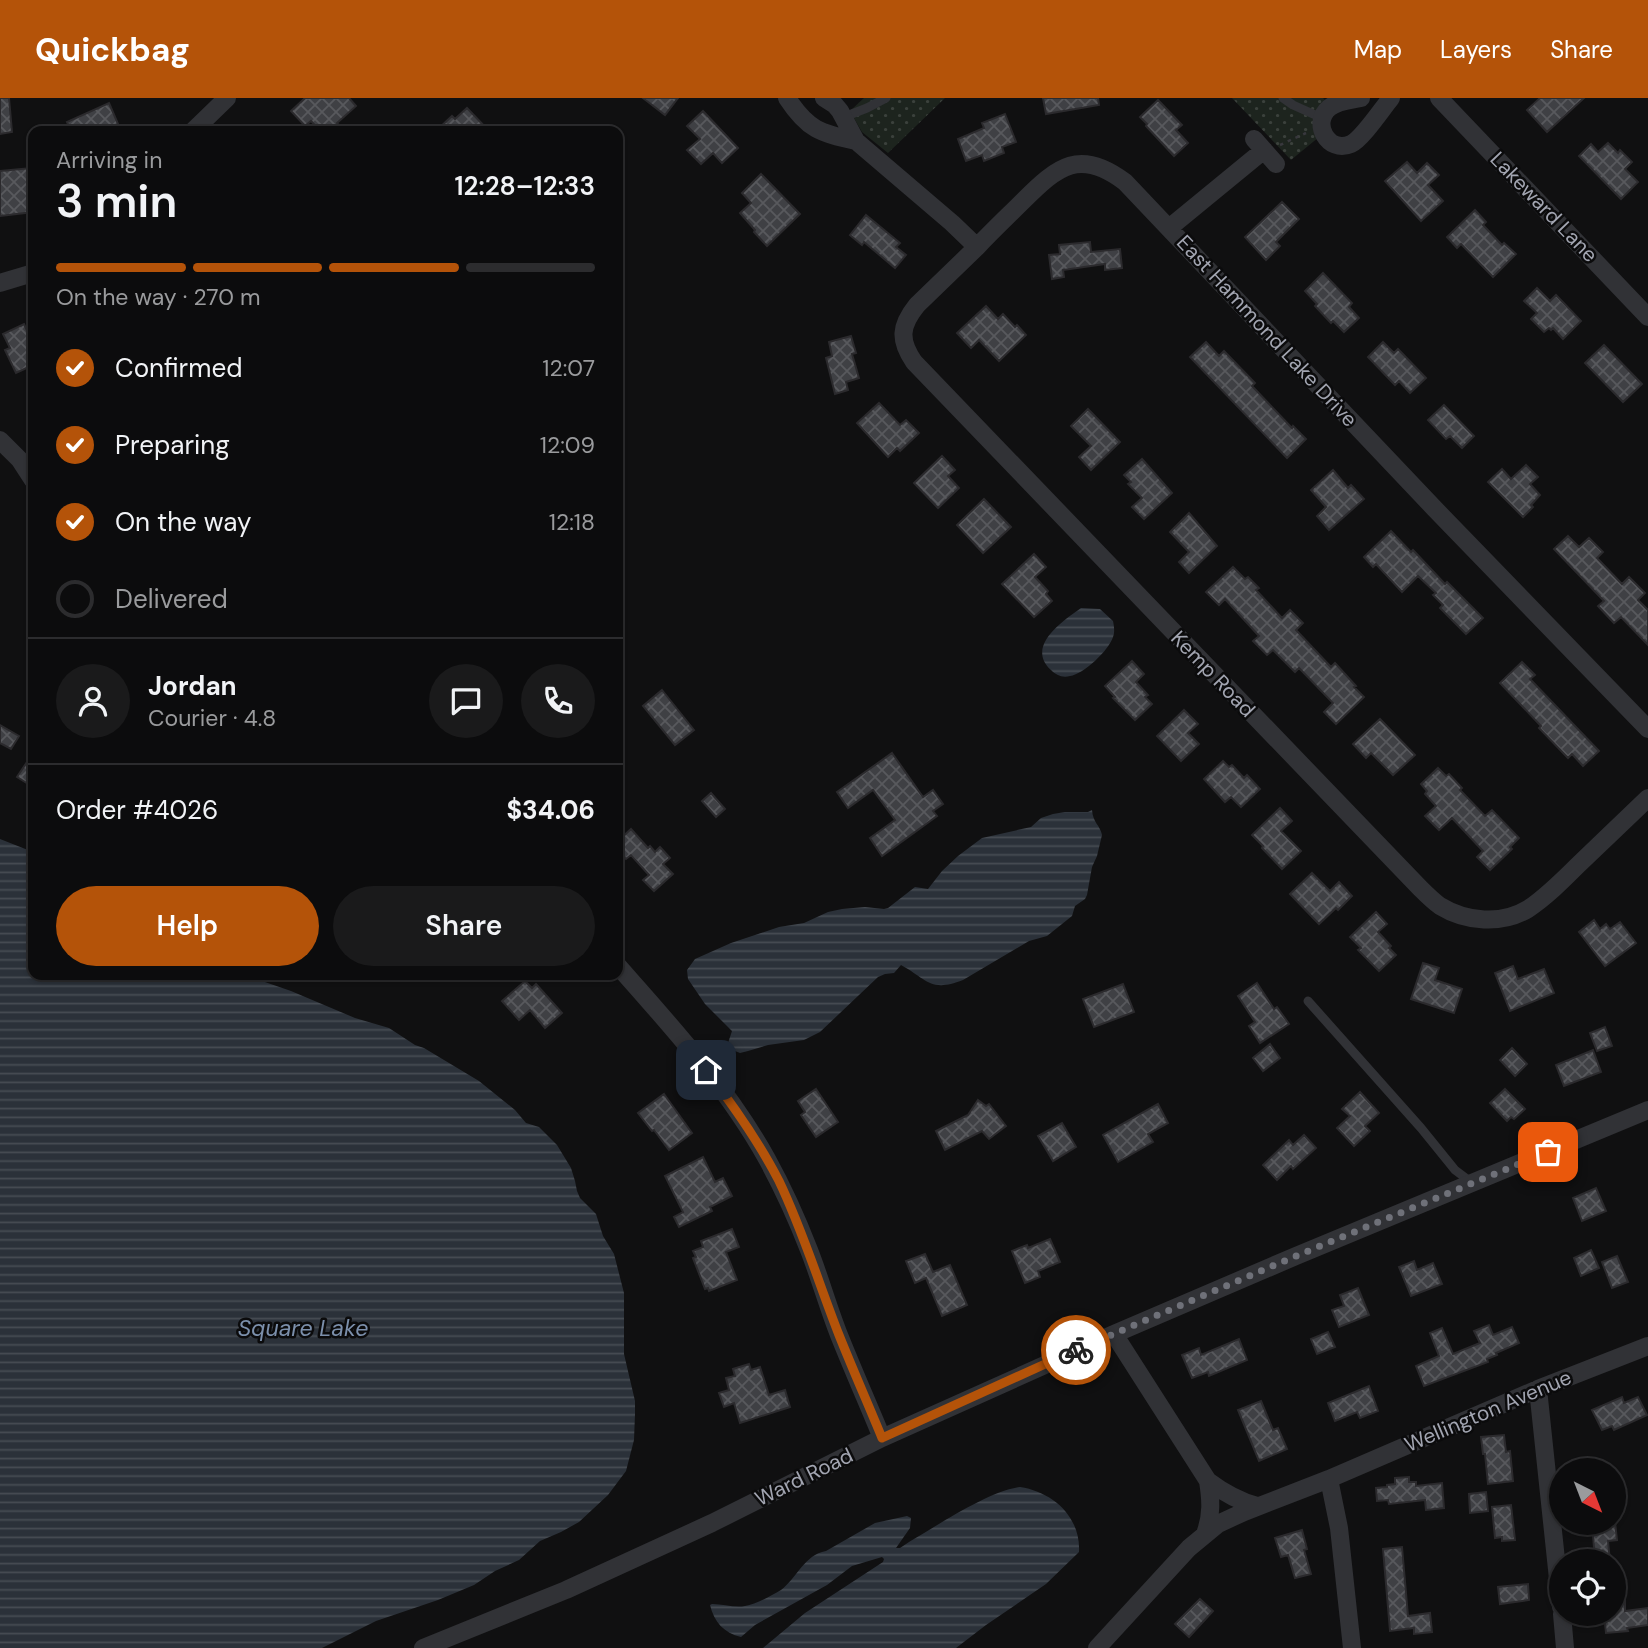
<!DOCTYPE html>
<meta charset="utf-8">
<style>
body{margin:0;font-family:"DM Sans",sans-serif;background:#1a1a1b;color:#f1f3f6;height:100vh;display:flex;flex-direction:column;font-size:26px;white-space:nowrap}
*{box-sizing:border-box;margin:0}
p{font-size:23px;color:#9a9b9d}
.icon{flex:none;width:38px;height:38px;fill:none;stroke:currentColor;stroke-width:2;stroke-linecap:round;stroke-linejoin:round}
.map{position:relative;flex:1;overflow:hidden}
.panel{position:absolute;left:28px;top:28px;width:595px;height:854px;display:flex;flex-direction:column;background:#0c0c0d;border-radius:14px;box-shadow:0 2px 5px #0004,0 0 0 2px #2c2c2e}
.panel>*{flex:none}
.needle{width:46px;rotate:138deg}
.tools{position:absolute;left:1549px;top:1360px;display:grid;gap:14px}
.tools a{display:grid;place-items:center;width:77px;height:77px;border-radius:50%;background:#0c0c0d;box-shadow:0 2px 5px #0004,0 0 0 2px #2c2c2e;font-size:35px}
.pin{position:absolute;display:grid;place-items:center;width:60px;height:60px;color:#fff;margin:-30px;border-radius:14px;box-shadow:0 4px 10px #0006}
.courier{position:absolute;display:grid;place-items:center;width:70px;height:70px;margin:-35px;border:5px solid #b45309;border-radius:50%;background:#fff;color:#222;box-shadow:0 2px 9px #0007}
.headline em{font-style:normal;font-weight:600}
.headline div{display:flex;flex-direction:column-reverse}
.headline{display:flex;align-items:center;justify-content:space-between;height:119px;padding:0 28px}
h1{font-size:46px;font-weight:600;line-height:52px}
.bar{display:grid;grid-template-columns:repeat(4,1fr);gap:10px 7px;align-content:center;height:84px;padding:0 28px}
.bar i{height:9px;border-radius:5px;background:#2c2c2e}
.bar .active{background:#b45309}
.bar p{grid-column:span 4}
.line{display:flex;align-items:center;gap:18px;padding:0 28px;border-top:2px solid #2c2c2e}
.line div{flex:1}
.round{display:grid;place-items:center;flex:none;width:74px;height:74px;border-radius:37px;background:#1a1a1b}
ol{padding:0 28px;list-style:none}
li{display:flex;align-items:center;gap:21px;height:77px}
li p{margin-inline-start:auto}
li .icon{padding:7px;border-radius:50%;background:#b45309;color:#fff;stroke-width:4}
li:last-child{color:#9a9b9d}
li i{width:38px;height:38px;border:4px solid #2c2c2e;border-radius:50%}
.primary-button{display:flex;gap:14px;margin-top:auto;padding:14px 28px}
.primary-button a{flex:1;height:80px;border-radius:42px;background:#b45309;color:#fff;font-size:28px;font-weight:600;line-height:80px;text-align:center}
.primary-button a+a{background:#1a1a1b;color:#f1f3f6}
header{display:flex;align-items:center;gap:42px;box-sizing:border-box;height:98px;padding:0 35px;background:#b45309;color:#fff}
header strong{font-size:33px}
nav{display:flex;gap:38px;margin-inline-start:auto;font-size:24px}
.map>svg:first-child{display:block}
.park{fill:url(#park-dots)}
.water{fill:url(#water-rules)}
.building{fill:url(#building-cross-hatch);stroke:#2b2a2d;stroke-width:2}
.lines{fill:none;stroke-linecap:round;stroke-linejoin:round}
.path{stroke:#38383d;stroke-width:2.5;stroke-dasharray:3.5 5;stroke-linecap:butt}
.lane{stroke:#313236;stroke-width:9}
.street{stroke:#313236;stroke-width:18}
.done{stroke:#6f7179;stroke-width:7;stroke-dasharray:0 12.6}
.route{stroke:#b45309;stroke-width:9}
.labels{text-anchor:middle;stroke-width:5;stroke-linejoin:round;paint-order:stroke}
.street-label{font-size:21px;fill:#a2a5b1;stroke:#0b0b0c}
.water-label{font-size:23px;font-style:italic;fill:#7b8fab;stroke:#0b0b0c}
</style>
<header>
<strong>Quickbag</strong>
<nav><a>Map</a><a>Layers</a><a>Share</a></nav>
</header>
<div class="map">
<svg width="1648" height="1550" viewBox="0 0 1648 1550">
<defs>
<pattern id="park-dots" width="8" height="8" patternUnits="userSpaceOnUse" patternTransform="scale(1.75)"><rect width="8" height="8" fill="#1d241e"/><path d="M2 2h.1M6 6h.1" fill="none" stroke="#3b413c" stroke-width="1.8" stroke-linecap="round"/></pattern>
<pattern id="water-rules" width="6" height="5" patternUnits="userSpaceOnUse" patternTransform="scale(1.75)"><rect width="6" height="5" fill="#2b3139"/><path d="M0 2.5h6" fill="none" stroke="#474c53"/></pattern>
<pattern id="building-cross-hatch" width="8" height="8" patternUnits="userSpaceOnUse" patternTransform="scale(1.75)"><rect width="8" height="8" fill="#3f4044"/><path d="M0 0l8 8M0 8l8-8" fill="none" stroke="#58595d"/></pattern>
</defs>
<rect width="100%" height="100%" fill="#101011"/>
<path class="park" d="M864,0h81l-57,55 -26,-21 -12,-21z
M1232,0h91l4,4 -8,35 -28,23z"/>
<path class="water" d="M1081,510l19,1 13,12c1,5 2,11 0,16 -4,13 -29,37 -43,39 -8,2 -14,-1 -19,-6 -26,-24 12,-49 30,-62z
M1092,712c1,13 8,15 10,25l-5,21 -5,11 -5,28 -2,4 -10,7 -3,10 -25,20 -18,5 -66,39c-33,13 -36,-1 -62,-15l-7,8 -9,1 -7,3 -58,55 -16,8 -36,5 -20,6 -8,2 -10,-4 -2,-6 4,-12 -27,-27 -17,-25 -1,-9 8,-11 36,-16 48,-16 25,-4 24,-11 14,-3 23,-2 19,2 4,-1 27,-21 13,2 14,-18 16,-15 24,-18 49,-11 10,-9 12,-4 12,-2h23z
M0,741l33,13v123h212l46,16 64,27 34,10 26,17 9,3 55,33 36,29 11,13 13,4 18,18 14,23 4,13 2,10 3,7 16,16 7,22 11,18 10,39v61l11,47v13l-1,26 -8,31 -18,24 -29,27 -18,10 -21,9 -21,19 -24,11 -21,14 -36,15 -62,21 -54,27h-322z
M1020,1389c33,5 61,30 59,65l-33,32 -60,41 -30,23h-193l42,-35 78,-51 1,-3 -2,-2 -30,9 -25,19 -72,40 -14,12c-17,-4 -27,-15 -31,-32l2,-1c11,0 23,4 33,2 11,-2 26,-10 36,-16 16,-12 23,-35 45,-39l49,-28 32,-7 4,2 -1,10 -14,20h4l9,-6c29,-17 80,-51 111,-55z"/>
<path class="building" d="M0,0h9l3,34 -12,2z
M305,0h44l7,8 -19,17 8,8h-25l-9,-10 -6,5 -14,-15z
M643,0h35l-13,17z
M1043,0h55l1,7 -53,9z
M1540,0h44l-37,34 -20,-22z
M1158,2l24,25 -6,5 12,13 -14,13 -28,-30 1,-2 -7,-7z
M109,5l12,28h-50l-4,-9z
M467,10l22,23h-53l16,-15 3,3z
M703,13l35,37 -16,15 -9,-10 -12,11 -14,-14 13,-11 -13,-13z
M1005,16l11,28 -14,5 2,6 -20,8 -2,-6 -16,6 -8,-22 26,-11 -2,-5z
M1608,45l10,10 2,-3 12,12 -7,7 13,13 -17,17 -42,-43 12,-12 7,8z
M1407,64l10,11 10,-10 12,12 -11,10 15,16 -22,20 -36,-40z
M31,70l2,44 -33,4v-45z
M761,76l39,40 -33,32 -13,-14 1,-2 -15,-17 11,-10 -9,-10z
M1282,104l17,17 -23,23 4,4 -14,14 -21,-23z
M1475,112l11,12 -3,3 19,20 2,-2 12,11 -23,23 -32,-33 -4,4 -10,-11z
M866,117l34,28 -4,4 10,8 -11,13 -31,-26 -2,3 -12,-10z
M1090,144l1,10 29,-3 2,19 -17,2v-6l-42,6 1,7 -12,2 -3,-24 11,-1 -1,-9z
M1323,175l29,30 -3,4 10,11 -15,14 -11,-11 -2,2 -16,-17 2,-2 -12,-13z
M1537,190l13,13 6,-6 25,26 -18,18 -10,-11 -2,2 -2,-2 -5,4 -13,-13 6,-6 -13,-12z
M986,208l12,13 5,-5 12,13 2,-2 9,10 -27,26 -20,-21 -8,8 -14,-15z
M24,226l9,20v21l-17,8 -11,-23 5,-2 -7,-14z
M851,238l5,17 -4,1 7,24 -13,4 2,8 -13,4 -9,-36 6,-2 -3,-14z
M1206,244l13,14 5,-5 31,32 -3,3 40,42 1,-2 13,13 -19,19 -97,-101z
M1383,244l11,11 4,-4 28,29 -16,15 -11,-12 -4,4 -27,-28z
M1604,247l38,39 -19,18 -38,-39z
M879,305l21,22 6,-5 13,13 -19,18 -3,-3 -9,9 -31,-34z
M1444,307l30,31 -12,12 -12,-12 -4,3 -18,-19z
M1088,311l32,33 -29,28 -12,-13 12,-11 -20,-20z
M942,358l13,14 -7,6 11,12 -21,20 -24,-25z
M1142,361l30,34 -28,26 -12,-12 10,-9 -14,-14 3,-2 -7,-7z
M1526,367l12,12 -8,7 10,11 -9,10 2,2 -10,10 -35,-35 14,-13 9,10z
M1333,372l15,18 3,-3 13,14 -35,31 -12,-14 9,-9 -15,-17z
M984,401l27,28 -28,26 -26,-28z
M1189,415l28,33 -28,27 -10,-11 10,-10 -19,-20z
M1391,433l20,21 2,-2 32,34 2,-2 36,36 -17,16 -26,-26 3,-3 -10,-10 3,-2 -18,-17 -16,16 -26,-28 -3,3 -9,-10z
M1568,438l11,11 10,-9 14,14 -6,6 25,26 7,-7 16,16 -7,7 10,10v35l-27,-28 -7,6 -16,-17 6,-5 -50,-52z
M1034,456l12,13 -11,10 13,14 -2,3 6,7 -18,16 -32,-33z
M1233,469l12,12 3,-2 11,11 -3,2 26,28 8,-8 13,13 -7,7 35,37 4,-4 21,23 -2,1 10,10 -28,27 -12,-12 9,-9 -34,-35 -4,4 -22,-22 -6,5 -14,-14 6,-5 -34,-37 -6,6 -13,-13z
M1132,563l12,13 -8,8 12,13 -3,2 7,7 -17,16 -22,-22 2,-1 -10,-11z
M1522,564l13,13 -5,4 69,72 -16,15 -11,-12 -4,4 -29,-30 2,-2 -41,-43z
M662,592l32,40 -19,15 -32,-39z
M1184,612l14,14 -10,9 11,11 -18,17 -24,-25z
M1380,621l35,36 -22,20 -22,-22 -5,5 -13,-14z
M0,627l19,11 -8,13 -11,-6z
M33,655v34l-16,-10z
M892,655l31,44 10,-7 10,14 -10,7 4,5 -55,40 -12,-18 25,-18 -22,-30 -25,18 -11,-16z
M1223,663l6,6 3,-2 12,13 3,-3 13,14 -19,18 -10,-10 -6,5 -21,-23z
M1438,670l8,8 3,-2 13,14 -2,2 25,26 7,-6 27,28 -9,9 2,2 -22,21 -13,-13 6,-6 -31,-33 -13,12 -14,-14 11,-10 -11,-12 2,-3 -6,-7z
M711,695l14,16 -9,8 -14,-16z
M1280,710l12,13 -11,10 20,20 -19,18 -20,-21 1,-2 -11,-11z
M631,731l17,19 2,-2 5,6 5,-5 10,11 -7,6 10,10 -19,17 -11,-11 6,-5 -18,-20 -5,4 -8,-8v-10z
M1312,775l18,18 9,-9 13,14 -14,14 -2,-2 -17,16 -29,-30z
M1376,814l11,12 -9,8 13,14 -2,2 7,7 -17,16 -21,-21 3,-2 -11,-11z
M1594,822l6,9 6,-5 4,5 10,-7 16,21 -31,23 -26,-34z
M1423,865l16,5 -4,12 27,9 -8,24 -43,-14z
M1513,868l5,13 26,-10 10,24 -44,18 -15,-38z
M525,883l7,7 4,-4 26,29 -17,15 -15,-18 -11,10 -17,-19z
M1257,885l17,26 3,-2 12,17 -29,19 -11,-17 6,-4 -17,-26z
M1123,886l11,28 -40,15 -11,-28z
M1605,929l7,19 -15,5 -7,-18z
M1270,946l10,14 -17,13 -10,-13z
M1512,950l15,16 -12,12 -15,-16z
M1593,952l8,22 -37,14 -8,-21z
M816,991l22,33 -22,15 -15,-22 4,-3 -7,-11z
M1505,991l20,20 -11,10 -3,-2 -4,4 -17,-18z
M1360,994l19,21 -14,13 5,5 -16,15 -17,-18 13,-12 -8,-7z
M664,996l28,39 -23,17 -15,-20 -2,1 -14,-18z
M978,1002l8,6 3,-2 17,22 -17,13 -7,-8 -37,19 -9,-19 32,-16z
M1158,1006l10,19 -20,11 5,8 -35,20 -15,-27z
M1062,1025l14,24 -23,14 -15,-25z
M1304,1037l12,13 -23,21 -2,-3 -14,14 -14,-15 26,-25 4,5z
M703,1059l12,25 8,-4 9,18 -22,11 2,4 -33,16 -5,-10 9,-5 -18,-36z
M1596,1090l10,23 -24,10 -9,-23z
M732,1131l7,18 -13,5 11,28 -28,11 -1,-3 -3,1 -12,-31 3,-1 -3,-6 10,-4 -2,-6z
M1050,1141l10,23 -22,9 2,6 -15,6 -13,-32 15,-6 1,3z
M1591,1152l8,18 -18,8 -7,-18z
M925,1156l8,18 17,-7 17,40 -25,11 -16,-38 -11,5 -9,-22z
M1617,1158l11,26 -16,6 -10,-26z
M1414,1163l3,9 16,-7 9,21 -31,12 -12,-29z
M1358,1190l11,27 -30,12 -7,-17 12,-4 -4,-11z
M1489,1227l4,10 19,-8 7,16 -23,10 1,2 -10,4 1,3 -64,24 -8,-20 23,-10 -9,-23 12,-5 11,26 27,-11 -6,-12z
M1328,1234l7,15 -18,7 -6,-15z
M1239,1241l8,21 -38,16 -1,-4 -16,6 -10,-23 17,-7 2,7z
M749,1266l2,6 9,-3 9,28 16,-5 5,17 -50,16 -6,-20 -10,4 -5,-14 10,-3 -3,-12 9,-2 -2,-7z
M1369,1288l9,25 -18,7 -3,-6 -22,9 -7,-18z
M1622,1299l2,6 14,-6 9,18 -33,15 -2,-4 -10,4 -10,-20z
M1261,1303l12,29 5,-2 9,21 -28,12 -21,-51z
M1504,1337l2,17 4,-1 3,30 -25,3 -3,-30h-2l-2,-17z
M1409,1379v5h7v4l26,-3 2,25 -18,2 -1,-10 -36,4 -1,-4 -11,1 -1,-13 11,-1v-2l8,-1v-6z
M1486,1394l2,19 -18,2 -1,-19z
M1511,1407l4,35 -13,1v-4l-7,1 -3,-31z
M1592,1424h23l2,18 -9,1 2,20h-15z
M1302,1432l5,19 -3,1 7,24 -16,4 -7,-23 -7,2 -6,-19z
M1402,1449l6,69 22,-3 2,19 -18,2v-6l-24,3 -7,-82z
M1528,1486l1,16 -29,4 -2,-17z
M1200,1501l13,12 -24,26 -14,-13z
M1625,1503v10l23,-3v17l-21,3 1,3 -22,2 -2,-19h10v-12z"/>
<g class="lines">
<path class="path" d="M1280,47l26,-12"/>
<path class="lane" d="M1283,0l10,7 29,13
M844,19l23,-9 19,-10
M1308,903l113,127 34,42 16,12"/>
<path class="street" d="M787,0c21,32 33,35 69,43
M824,0l11,7 5,6 16,30 96,82 25,24c15,-16 31,-31 46,-46 35,-35 57,-53 102,-19l309,326 214,221
M1361,0c-10,2 -24,3 -32,10 -18,15 -1,46 22,36 11,-5 31,-35 40,-46
M1439,0l209,219
M193,33l34,-33
M1254,41l22,25
M1169,130l95,-78
M977,149l-60,58c-17,21 -18,35 -3,57l506,526c6,6 13,13 20,18 26,16 62,19 88,3 18,-12 34,-28 49,-43 24,-23 47,-45 71,-68
M0,185l33,-10
M0,342l20,20 13,20
M618,868c53,60 109,121 149,193 16,29 30,60 42,91 11,28 19,57 30,85 14,35 29,69 43,103
M1114,1236l94,147c16,12 30,20 49,25
M1538,1291l23,218
M1329,1381l10,49 13,120
M1205,1436c7,-19 6,-34 3,-53
M1562,1516l3,34
M423,1550l143,-58 146,-67 170,-85 232,-104 182,-78 352,-146
M1097,1550l92,-100 29,-24 26,-12 85,-33 209,-90 110,-43"/>
</g>
<g class="lines">
<path class="done" d="M1076,1252l220,-94 252,-104"/>
<path class="route" d="M706,972c27,35 53,72 73,111 24,50 40,103 60,154 14,35 29,69 43,103l194,-88"/>
</g>
<g class="labels">
<g class="street-label">
<text transform="translate(1544 109) rotate(46)" y="7">Lakeward Lane</text>
<text transform="translate(1267 233) rotate(47)" y="7">East Hammond Lake Drive</text>
<text transform="translate(1213 576) rotate(46)" y="7">Kemp Road</text>
<text transform="translate(1488 1313) rotate(-23)" y="7">Wellington Avenue</text>
<text transform="translate(804 1379) rotate(-26)" y="7">Ward Road</text>
</g>
<g class="water-label">
<text x="303" y="1238">Square Lake</text>
</g>
</g>
</svg>
<div class="tools">
<a><svg class="needle" viewBox="-14 -14 28 28"><path d="M0-13l5 13h-10z" fill="#e53935"/><path d="M0 13l5-13h-10z" fill="#9a9b9d"/></svg></a>
<a><svg class="icon" aria-label="locate" viewBox="0 0 24 24"><circle cx="12" cy="12" r="6"/><path d="M12 2v4M12 18v4M2 12h4M18 12h4"/></svg></a>
</div>
<div class="pin" style="left:1548px;top:1054px;background:#ea580c"><svg class="icon" aria-label="bag" viewBox="0 0 24 24"><path d="M5 8h14l-1 12H6zM9 8a3 3 0 0 1 6 0"/></svg></div>
<div class="pin" style="left:706px;top:972px;background:#1f2937"><svg class="icon" aria-label="home" viewBox="0 0 24 24"><path d="M3 11l9-7 9 7M6 9v11h12V9"/></svg></div>
<div class="courier" style="left:1076px;top:1252px"><svg class="icon" aria-label="bike" viewBox="0 0 24 24"><circle cx="6" cy="16" r="4"/><circle cx="18" cy="16" r="4"/><path d="M6 16l4-8h5l3 8M10 8l3 8H6M13 5h3"/></svg></div>
<section class="panel">
<div class="headline"><div><h1>3 min</h1><p>Arriving in</p></div><em>12:28–12:33</em></div>
<div class="bar"><i class="active"></i><i class="active"></i><i class="active"></i><i></i><p>On the way · 270 m</p></div>
<ol>
<li><svg class="icon" aria-label="check" viewBox="0 0 24 24"><path d="M5 12l5 5 9-10"/></svg>Confirmed<p>12:07</p></li>
<li><svg class="icon" aria-label="check" viewBox="0 0 24 24"><path d="M5 12l5 5 9-10"/></svg>Preparing<p>12:09</p></li>
<li><svg class="icon" aria-label="check" viewBox="0 0 24 24"><path d="M5 12l5 5 9-10"/></svg>On the way<p>12:18</p></li>
<li><i></i>Delivered</li>
</ol>
<div class="line" style="height:126px"><a class="round"><svg class="icon" aria-label="person" viewBox="0 0 24 24"><circle cx="12" cy="8" r="4"/><path d="M4 21q1-7 8-7t8 7"/></svg></a><div><b>Jordan</b><p>Courier · 4.8</p></div><a class="round"><svg class="icon" aria-label="chat" viewBox="0 0 24 24"><path d="M4 5h16v11H9l-5 4z"/></svg></a><a class="round"><svg class="icon" aria-label="phone" viewBox="0 0 24 24"><path d="M5 4h4l2 5-3 2q2 4 5 5l2-3 5 2v4C11 20 4 13 5 4z"/></svg></a></div>
<div class="line" style="height:91px"><div>Order #4026</div><b>$34.06</b></div>
<div class="primary-button"><a>Help</a><a>Share</a></div>
</section>
</div>
